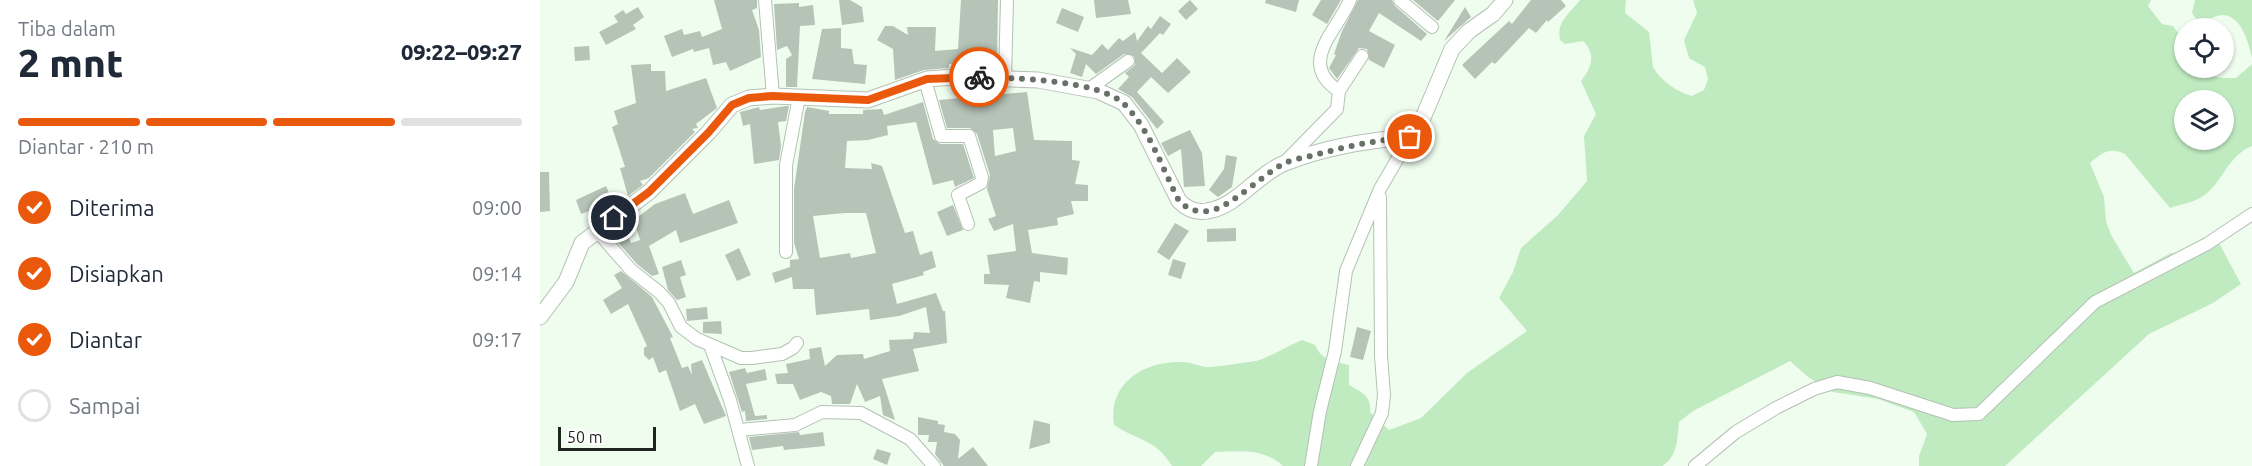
<!DOCTYPE html>
<html lang="id">
<meta charset="utf-8">
<style>
body{margin:0;font-family:Ubuntu,sans-serif;background:#f6f6f7;color:#1f2937;height:100vh;display:flex;flex-direction:column;font-size:22px;white-space:nowrap}
*{box-sizing:border-box;margin:0}
p{font-size:20px;color:#747a83}
.icon{flex:none;width:33px;height:33px;fill:none;stroke:currentColor;stroke-width:2;stroke-linecap:round;stroke-linejoin:round}
.map{position:relative;flex:1;overflow:hidden}
.sheet{display:flex;flex-direction:column;background:#fff;width:540px}
.sheet>*{flex:none}
.buttons{position:absolute;left:1634px;top:18px;display:grid;gap:12px}
.buttons a{display:grid;place-items:center;width:60px;height:60px;border-radius:50%;background:#fff;box-shadow:0 2px 4px #0004;font-size:30px}
.scale{position:absolute;left:18px;bottom:15px;width:98px;box-sizing:border-box;padding-left:6px;border:3px solid #1f241f;border-top:0;font-size:16px;line-height:21px;white-space:nowrap;color:#1f241f;-webkit-text-stroke:4px #fff;paint-order:stroke}
.pin{position:absolute;display:grid;place-items:center;width:51px;height:51px;color:#fff;margin:-26px;border:3px solid #fff;border-radius:50%;box-shadow:0 2px 6px #0007}
.courier{position:absolute;display:grid;place-items:center;width:60px;height:60px;margin:-30px;border:4px solid #ea580c;border-radius:50%;background:#fff;color:#222;box-shadow:0 2px 8px #0007}
.head em{font-style:normal;font-weight:800}
.head div{display:flex;flex-direction:column-reverse}
.head{display:flex;align-items:center;justify-content:space-between;height:102px;padding:0 18px}
h1{font-size:39px;font-weight:800;line-height:45px}
.bar{display:grid;grid-template-columns:repeat(4,1fr);gap:9px 6px;align-content:center;height:72px;padding:0 18px}
.bar i{height:8px;border-radius:4px;background:#e0e1e3}
.bar .active{background:#ea580c}
.bar p{grid-column:span 4}
ol{padding:0 18px;list-style:none}
li{display:flex;align-items:center;gap:18px;height:66px}
li p{margin-inline-start:auto}
li .icon{padding:6px;border-radius:50%;background:#ea580c;color:#fff;stroke-width:4}
li:last-child{color:#747a83}
li i{width:33px;height:33px;border:3px solid #e0e1e3;border-radius:50%}
main{display:flex;flex:1;min-height:0}
.map>svg:first-child{display:block}
.green{fill:#c0ebc1;fill-rule:evenodd}
.building{fill:#b6c3b7;fill-rule:evenodd}
.lines{fill:none;stroke-linecap:round;stroke-linejoin:round}
.minor-casing{stroke:#b4c1b4;stroke-width:14}
.tertiary-casing{stroke:#b4c1b4;stroke-width:17}
.minor{stroke:#fff;stroke-width:12}
.tertiary{stroke:#fff;stroke-width:15}
.done{stroke:#687068;stroke-width:6;stroke-dasharray:0 10.8}
.route{stroke:#ea580c;stroke-width:8}
</style>
<main>
<section class="sheet">
<div class="head"><div><h1>2 mnt</h1><p>Tiba dalam</p></div><em>09:22–09:27</em></div>
<div class="bar"><i class="active"></i><i class="active"></i><i class="active"></i><i></i><p>Diantar · 210 m</p></div>
<ol>
<li><svg class="icon" aria-label="check" viewBox="0 0 24 24"><path d="M5 12l5 5 9-10"/></svg>Diterima<p>09:00</p></li>
<li><svg class="icon" aria-label="check" viewBox="0 0 24 24"><path d="M5 12l5 5 9-10"/></svg>Disiapkan<p>09:14</p></li>
<li><svg class="icon" aria-label="check" viewBox="0 0 24 24"><path d="M5 12l5 5 9-10"/></svg>Diantar<p>09:17</p></li>
<li><i></i>Sampai</li>
</ol>
</section>
<div class="map">
<svg width="1712" height="466" viewBox="0 0 1712 466">
<rect width="100%" height="100%" fill="#effdef"/>
<path class="green" d="M1040,0h46l-1,13 24,19 4,35c8,14 24,25 39,29l12,-6 4,-11 -3,-12 -16,-9 -5,-18 13,-27 -4,-13h458l-3,6 14,18 11,2 11,15v27h19c8,11 20,10 33,10l16,-14v82c-25,10 -29,37 -50,51 -9,5 -22,8 -32,11l-45,-54c-16,-7 -22,-2 -35,9l14,34 2,24 5,14 23,38 37,-20 29,1 19,-11 22,41 -28,19 -64,31 -144,132h-86v-10l8,-22 -13,-22 -36,-13 -45,-7 -25,-15 -18,-16 -97,50 -14,11c-2,18 -1,34 -17,44h-379c-19,-18 -43,-15 -68,-14l-14,14h-29c-16,-27 -34,-25 -58,-41 -7,-42 31,-65 69,-63 8,0 15,4 23,5 5,1 42,-5 50,-6 15,-4 31,-15 46,-21l13,5c7,16 18,16 34,20v20c12,7 23,11 21,27l19,18 32,-12 46,-45 60,-42 -28,-33 14,-26 8,-24 37,-33 29,-34 -3,-45 12,-22 -15,-33c10,-13 16,-26 2,-40l-18,3 -5,-4c-4,-18 10,-27 20,-40zM1644,100h39v40h-39z
M1655,0h57v58c-3,-14 -10,-42 -29,-43 -7,0 -17,6 -24,8l-7,-10z"/>
<path class="building" d="M174,0h43v8l-5,2 7,20 2,27 -31,14 -4,-9 -13,3 -4,-17 -15,4 -1,-3 -21,8 -8,-21 18,-7 2,6 16,-4 2,6 20,-8z
M299,0h11l12,7 2,15 -22,3z
M421,0h37l-1,69 -48,-5v4l-25,2 -29,10 -2,-31 -16,-9 8,-14h8l15,9 -1,-8h29l-1,24 23,-2z
M554,0h34l3,14 -35,4z
M650,0l8,9 -12,11 -8,-9z
M726,0h33l-3,12 -31,-9z
M781,0h20l-14,24 -15,-9z
M818,0h34l3,6 32,28 -6,7 -42,-28 -10,18 26,14 -11,23 -15,-8 -2,-11 -8,-1 -22,31 -8,-11 7,-13 -2,-1 8,-23z
M873,0h42l-17,21z
M991,0h30l5,6 -18,16 -1,-2 -11,13 -7,-5 -34,36 -3,-2 -17,17 -13,-14 47,-44 3,3z
M259,3v4l14,-2 2,20 -15,1 -3,61h-11v-28l6,-4 -5,-9 -10,4 -3,-46z
M98,7l6,10 -11,8 3,4 -30,16 -7,-13 19,-10 -4,-6 9,-6 3,4z
M925,7l6,10 -27,24z
M522,8l22,9 -6,15 -22,-9z
M620,16l11,8 -8,11 -3,-2 -19,20 21,20 15,-15 14,14 -23,21 -17,-16 -14,15 27,30 -7,7 -25,-32 -14,-8 11,-12 -4,-4 10,-8 -1,-9 -10,-2 -28,20 -10,-10 -4,13 -12,-4 6,-19 -6,-6 22,7 10,-11 6,6 11,-12 4,3 12,-9 2,9 11,-15 3,3z
M301,28v20l11,1 2,15 13,1 -2,19 -53,-5 10,-50z
M49,46l1,14 -15,1 -1,-14z
M111,64v7h14l1,20 40,-13 11,30 -21,16 2,4 -6,1 3,3 -46,46 -9,3 3,4 -15,11 -8,-28 5,-1 -13,-40 6,-3 -4,-13 22,-8 -5,-38z
M487,92l7,48 38,1v19l8,1 -5,23 13,1v16h-17l3,13 -17,4 1,7 -30,5 4,23 36,5 -1,17 -27,-3v10l-6,-1 -4,22 -24,-5 3,-13 -25,-1v-10h6l-3,-19 29,-4 -3,-27 -19,7 -6,-12 8,-3 -9,-27 3,-14 -13,-41 -7,-6h-23l-8,-28zM473,128l3,23 -21,5 -2,-26z
M383,102l10,37 7,5h23l11,34 -19,9 -2,-7 -20,5 -17,-63 -29,4 1,9 -20,5 -21,1 -2,27 27,1 -1,-6 11,3 23,67 8,-2 7,24 12,-4 4,16 -13,5 1,3 -32,9 5,20 39,-11 7,18h2l2,32 -34,6 6,22 -37,8 13,41 -12,-5 -3,-19 -15,6 -8,-18 -7,20h-18l-1,-8 -10,-4 -21,8 -7,-16h-16l-2,-10 13,-1 -2,-9 24,-5 -1,-10 12,-2 4,19 12,-11 26,-1 1,5 26,-8 -1,-11 24,-1 1,-7 16,1 -4,-26 -27,9 -29,4 -1,-11 -53,6 -2,-26h-21l-1,-12 -17,6 -3,-10 18,-6v-7l9,-1 -5,-16v-54l11,-77 2,-5 22,4v3h34v-4l19,-1 2,6zM305,213h21l10,40 -25,5 -1,-5 -30,5 -7,-42z
M246,106h3l-3,15 -8,1 3,24 -2,14 -25,4 -4,-40 -7,2 -3,-14 19,-5 1,3z
M650,130l12,23 3,33 -21,1 -3,-38 -13,7 -7,-13z
M686,155l11,2 -5,30 -14,10 -9,-7 15,-21z
M0,172h9l1,39 -10,1z
M66,186l9,20 -16,12 -4,-9 -14,5 -5,-14z
M145,193l8,21 36,-14 9,23 -58,20 -4,-13 -27,16 10,28 -7,2 -15,-12 -23,-26 12,-7 5,12 9,-3 -6,-20 21,-16z
M413,205l10,25 -16,6 -10,-24z
M635,223l14,8 -20,29 -12,-8z
M696,228v13l-29,1v-13z
M199,248l12,27 -14,6 -12,-26z
M633,259l13,4 -5,16 -13,-4z
M141,260l5,15 -6,2 6,20 -9,3 -9,-10 -6,-23z
M81,271l31,26 21,40 -3,1 12,30 6,-2 4,9 -1,-11 11,-4 24,56 -22,8 -9,-20 -15,7 -14,-41 -7,3 -6,-16 -4,3 -5,-5v-7l3,-2 -19,-42 -17,10 -8,-14 19,-12 -8,-13z
M167,307l1,12 -21,2 -1,-12z
M181,321l1,13 -19,-1v-11z
M817,327l14,4 -8,29 -13,-3z
M205,368l2,5 18,-4 2,11 -21,4 9,32 12,-1v4l-21,2 -1,-10 -3,1 -13,-40z
M378,417l20,4v3l7,1 -1,7 11,2 5,6 -2,19 15,-12 15,19h-44l-9,-12 2,-12h-9l1,-7h-11z
M494,420l16,4v19l-21,6z
M259,432l1,3 23,-3 2,14 -41,4 -1,-4 -31,4 -3,-13z
M337,449l14,4 -4,12 -14,-6z"/>
<g class="lines">
<defs>
<path id="minor" d="M225,0l8,96
M860,0l32,27
M465,78l2,-78
M385,80l16,56h28l13,41 -1,6 -23,12 10,29
M549,89l39,-28
M799,91c-43,-28 -1,-61 11,-91
M745,162l52,-53 2,-18 23,-35
M57,231l34,39 28,22 10,11 12,24 16,12 44,19h11l30,-4 11,-6 4,-5
M246,252v-87l13,-68
M170,345l20,55 18,66
M199,430l56,-5 27,-13 39,1 49,26 24,27
M771,466l9,-55 15,-60 11,-80 34,-82 30,-52
M817,466l25,-53 2,-18 -3,-39 -1,-159
M1155,466l41,-34 40,-24 38,-19 23,-7 33,6 83,27 26,-1 116,-112 112,-58 45,-30"/>
<path id="tertiary" d="M0,317l26,-35 16,-39 67,-51 59,-59 24,-28 17,-7 24,-2 95,4 59,-21 27,-2 84,3 60,11 26,12 17,22 38,76c8,8 17,12 28,10 30,-4 50,-37 78,-48 38,-15 84,-23 125,-26l12,-17 30,-71 17,-18 24,-17 12,-14"/>
</defs>
<use href="#minor" class="minor-casing"/>
<use href="#tertiary" class="tertiary-casing"/>
<use href="#minor" class="minor"/>
<use href="#tertiary" class="tertiary"/>
</g>
<g class="lines">
<path class="done" d="M439,77c34,1 123,3 146,28 26,27 37,63 54,96 10,10 23,13 37,8 19,-7 45,-32 65,-44 9,-5 20,-7 30,-9 33,-9 65,-16 99,-19"/>
<path class="route" d="M74,218l35,-26 59,-59 24,-28 17,-7 23,-2 96,4 59,-21 52,-2"/>
</g>
</svg>
<div class="buttons">
<a><svg class="icon" aria-label="locate" viewBox="0 0 24 24"><circle cx="12" cy="12" r="6"/><path d="M12 2v4M12 18v4M2 12h4M18 12h4"/></svg></a>
<a><svg class="icon" aria-label="layers" viewBox="0 0 24 24"><path d="M12 4l9 5-9 5-9-5zM3 14l9 5 9-5"/></svg></a>
</div>
<div class="scale">50 m</div>
<div class="pin" style="left:870px;top:137px;background:#ea580c"><svg class="icon" aria-label="bag" viewBox="0 0 24 24"><path d="M5 8h14l-1 12H6zM9 8a3 3 0 0 1 6 0"/></svg></div>
<div class="pin" style="left:74px;top:218px;background:#1f2937"><svg class="icon" aria-label="home" viewBox="0 0 24 24"><path d="M3 11l9-7 9 7M6 9v11h12V9"/></svg></div>
<div class="courier" style="left:439px;top:77px"><svg class="icon" aria-label="bike" viewBox="0 0 24 24"><circle cx="6" cy="16" r="4"/><circle cx="18" cy="16" r="4"/><path d="M6 16l4-8h5l3 8M10 8l3 8H6M13 5h3"/></svg></div>
</div>
</main>
